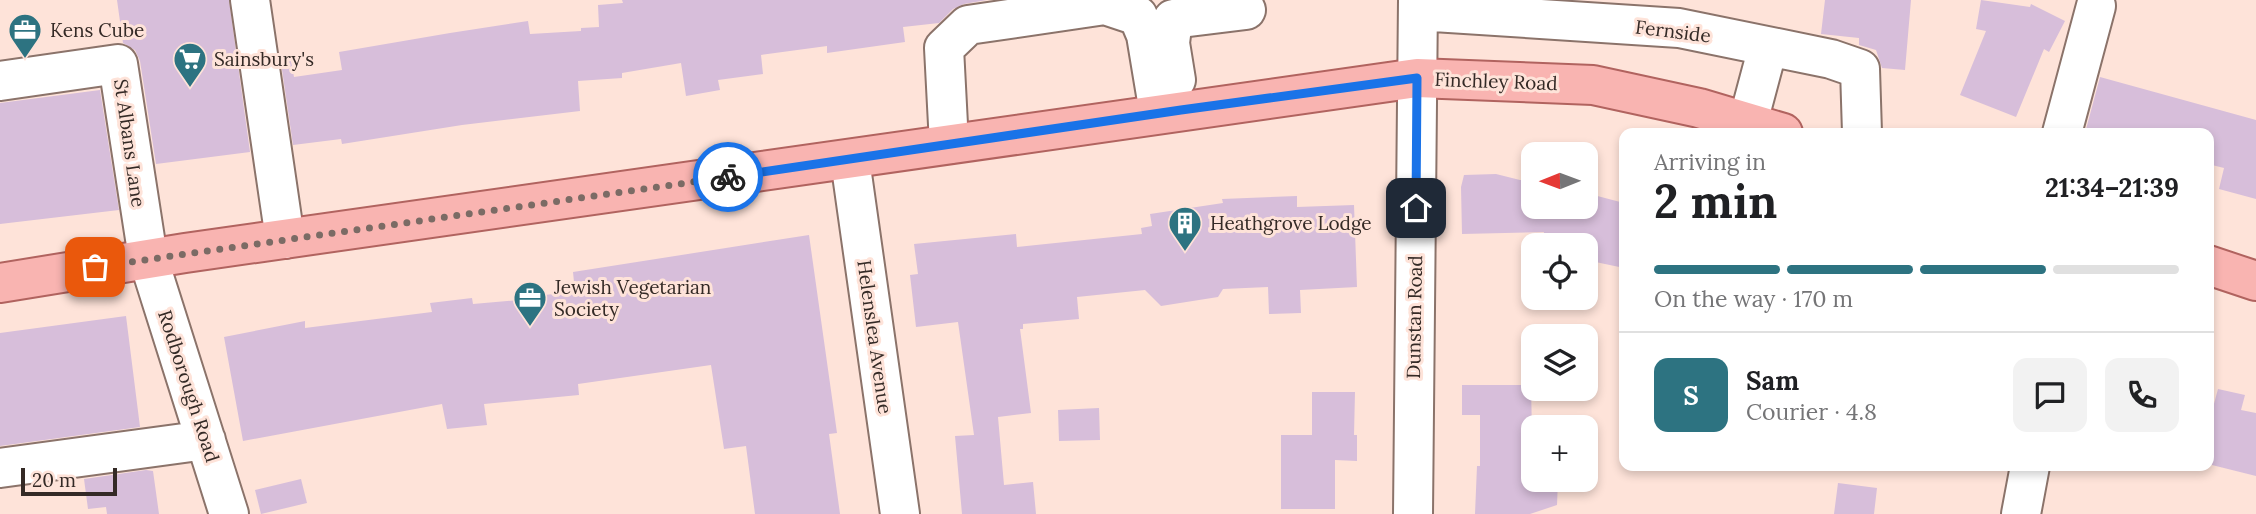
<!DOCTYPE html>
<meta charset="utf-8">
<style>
body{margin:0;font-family:Lora,serif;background:#f2f2f2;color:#202124;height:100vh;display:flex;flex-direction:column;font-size:26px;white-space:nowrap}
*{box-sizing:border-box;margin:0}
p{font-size:23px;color:#757577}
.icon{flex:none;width:38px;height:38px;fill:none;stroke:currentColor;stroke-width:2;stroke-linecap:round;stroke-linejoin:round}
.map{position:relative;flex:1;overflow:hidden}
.side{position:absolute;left:1619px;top:128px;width:595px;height:343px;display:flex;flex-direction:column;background:#fff;border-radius:14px;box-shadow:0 4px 10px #0003}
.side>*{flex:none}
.needle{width:46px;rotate:269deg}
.tools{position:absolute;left:1521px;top:142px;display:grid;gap:14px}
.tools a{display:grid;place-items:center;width:77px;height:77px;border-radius:14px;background:#fff;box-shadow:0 4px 10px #0003;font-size:35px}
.scale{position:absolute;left:21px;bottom:18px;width:96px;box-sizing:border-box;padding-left:7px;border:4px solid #342a26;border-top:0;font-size:19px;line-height:24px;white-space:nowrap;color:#342a26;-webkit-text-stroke:5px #fee3d9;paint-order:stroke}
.pin{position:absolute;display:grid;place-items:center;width:60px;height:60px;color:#fff;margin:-30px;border-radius:14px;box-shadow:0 4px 10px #0006}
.courier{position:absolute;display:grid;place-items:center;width:70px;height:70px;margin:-35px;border:5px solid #1a73e8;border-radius:50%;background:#fff;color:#222;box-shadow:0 2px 9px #0007}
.head em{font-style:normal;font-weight:700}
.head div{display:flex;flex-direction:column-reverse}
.head{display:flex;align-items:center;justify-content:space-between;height:119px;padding:0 35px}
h1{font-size:46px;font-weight:700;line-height:52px}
.bar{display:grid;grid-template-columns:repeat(4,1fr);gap:10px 7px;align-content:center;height:84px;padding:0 35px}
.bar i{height:9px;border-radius:5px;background:#e0e0e0}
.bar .current{background:#2d7381}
.bar p{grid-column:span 4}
.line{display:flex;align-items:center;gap:18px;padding:0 35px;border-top:2px solid #e0e0e0}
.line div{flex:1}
.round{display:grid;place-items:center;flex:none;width:74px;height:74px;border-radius:14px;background:#f2f2f2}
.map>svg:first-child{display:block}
.building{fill:#d7beda}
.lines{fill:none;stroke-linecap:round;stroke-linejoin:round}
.minor-casing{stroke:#8b736a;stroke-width:42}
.major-casing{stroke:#b1635f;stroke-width:42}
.minor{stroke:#fff;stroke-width:38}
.major{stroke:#f9b4b1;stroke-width:38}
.done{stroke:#7b6b65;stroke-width:7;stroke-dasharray:0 12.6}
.route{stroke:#1a73e8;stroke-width:9}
.labels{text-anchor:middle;stroke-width:6;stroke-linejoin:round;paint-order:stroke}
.poi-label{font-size:19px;fill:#342a26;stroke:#fee3d9;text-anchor:start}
.street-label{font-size:19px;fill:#342a26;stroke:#fee3d9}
</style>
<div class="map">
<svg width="2256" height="514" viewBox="0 0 2256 514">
<rect width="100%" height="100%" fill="#fee3d9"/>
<path class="building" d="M117,0h112l21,152 -94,12 -16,-103 -5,-11 -12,-7z
M622,0h365l-23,4 -11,5 -14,14 -36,4 2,15 -78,11v-7l-66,9 2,19 -45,6 2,10 -34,6 -5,-33 -59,10v5l-44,3 2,30 -118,14 -120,19 -1,-5 -48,6 -13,-89 10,-1 4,22 48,-7 -3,-18 111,-19 78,-12 2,13 51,-3v-3l18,-1 -1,-22 25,-2z
M1825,0h86l-6,70 -23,-2 -6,-18 -17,-5v-7l-38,-4z
M1981,0l49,7 1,-3 34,17 -16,31 -5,-3 -28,68 -56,-22 26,-64 -10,-2z
M2100,77l156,43v79l-37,-10 5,-21 -16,-4v-31h-123z
M100,90l19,120 -119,14v-121z
M1496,174l24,6h13v26h53v-13l38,10v65l-38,-8v-15h-45l3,-13 -82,2 -1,-47 3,-12z
M1297,196v11l57,-2 3,82 -57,3 1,23 -32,1 -1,-27 -45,2 -5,8 -57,9 -16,-16 -68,7 2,22 -56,5v5h-3l11,84 -33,4 6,68 29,-3 3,32h-74l-7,-78 19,-1 -16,-113 -42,5 -6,-52 8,-1 -4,-30 102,-10 1,13 125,-13 -1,-6 11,-2 -2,-12 73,-11 -1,-4z
M809,235l28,198 -8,1 11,80h-85l-9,-68 -22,3 -13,-84 -133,19 1,11 -95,9 3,21 -40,4 -5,-25 -199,37 -19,-104 81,-16v7l127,-16 -2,-9 42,-5 1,6 71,-6v-3l31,-3 -2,-20z
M126,316l14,111 -140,19v-113z
M1462,385h69l2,95h25l-1,25 -27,9h-55l2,-48h3v-51h-18z
M2218,389l27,6 -4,15 15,3v63l-48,-12v-38z
M1312,392h43l-1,43h3v26l-22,-1v49h-54v-74h31z
M1099,408l1,32 -41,1 -1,-31z
M146,470l7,1 6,43h-52l-1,-7 -18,2 -4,-30z
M301,479l6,24 -46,11 -6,-24z
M1838,483l39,5 -3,26h-40z"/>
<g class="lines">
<defs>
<path id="minor" d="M250,0l35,239
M1418,11l261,17 152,31 29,10 2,64
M1176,80l-6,-37 3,-24 73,-9
M0,81l118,-17 30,194 81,256
M1748,122l20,-75
M2062,133l34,-127
M949,144l-5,-96 24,-23 137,-20 33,11 8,19 13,78
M850,160l50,354
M0,468l206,-28
M1413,514l5,-514
M2021,514l9,-48"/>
<path id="major" d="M2208,265l48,16
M0,283l185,-30 1232,-175 176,7 106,23 84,25"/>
</defs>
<use href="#minor" class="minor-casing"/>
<use href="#major" class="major-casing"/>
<use href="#minor" class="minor"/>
<use href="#major" class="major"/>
</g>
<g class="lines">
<path class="done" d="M95,267l633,-90"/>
<path class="route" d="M728,177l453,-67 236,-32 -1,130"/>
</g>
<defs>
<symbol id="office-pin" viewBox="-11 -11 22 30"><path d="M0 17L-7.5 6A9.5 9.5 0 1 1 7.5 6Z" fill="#2d7381" stroke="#fee3d9"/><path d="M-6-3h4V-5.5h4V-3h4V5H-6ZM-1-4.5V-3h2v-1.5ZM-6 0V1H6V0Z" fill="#fff"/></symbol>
<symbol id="supermarket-pin" viewBox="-11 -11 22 30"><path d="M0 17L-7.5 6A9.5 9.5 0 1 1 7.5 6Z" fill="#2d7381" stroke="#fee3d9"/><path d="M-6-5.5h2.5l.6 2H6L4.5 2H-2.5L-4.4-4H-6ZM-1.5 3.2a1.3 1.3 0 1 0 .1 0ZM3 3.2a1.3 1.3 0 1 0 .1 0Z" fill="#fff"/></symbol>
<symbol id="building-pin" viewBox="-11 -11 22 30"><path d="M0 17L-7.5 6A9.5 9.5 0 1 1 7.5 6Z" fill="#2d7381" stroke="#fee3d9"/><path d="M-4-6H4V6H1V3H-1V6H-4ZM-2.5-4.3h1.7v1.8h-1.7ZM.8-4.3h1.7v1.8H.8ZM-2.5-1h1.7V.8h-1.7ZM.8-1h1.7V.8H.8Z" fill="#fff"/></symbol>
</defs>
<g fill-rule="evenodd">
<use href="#office-pin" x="6" y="11" width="38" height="52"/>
<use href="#supermarket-pin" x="171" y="40" width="38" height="52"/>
<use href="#building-pin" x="1166" y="204" width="38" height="52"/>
<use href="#office-pin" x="511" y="279" width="38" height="52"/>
</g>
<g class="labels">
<g class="poi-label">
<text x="50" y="37">Kens Cube</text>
<text x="214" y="66">Sainsbury's</text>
<text x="1210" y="230">Heathgrove Lodge</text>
<text x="554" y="294">Jewish Vegetarian<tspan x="554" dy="22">Society</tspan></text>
</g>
<g class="street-label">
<text transform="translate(1673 31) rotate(7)" y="7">Fernside</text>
<text transform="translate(1496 81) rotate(2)" y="7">Finchley Road</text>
<text transform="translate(130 143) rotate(82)" y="7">St Albans Lane</text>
<text transform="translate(1414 317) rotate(-89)" y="7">Dunstan Road</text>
<text transform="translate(875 337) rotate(82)" y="7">Helenslea Avenue</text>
<text transform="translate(189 386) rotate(72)" y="7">Rodborough Road</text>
</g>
</g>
</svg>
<div class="tools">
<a><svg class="needle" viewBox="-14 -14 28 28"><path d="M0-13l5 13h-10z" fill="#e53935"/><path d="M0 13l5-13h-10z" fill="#757577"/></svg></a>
<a><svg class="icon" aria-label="locate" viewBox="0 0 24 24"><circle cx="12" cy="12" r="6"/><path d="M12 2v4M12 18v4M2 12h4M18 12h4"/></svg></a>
<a><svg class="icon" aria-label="layers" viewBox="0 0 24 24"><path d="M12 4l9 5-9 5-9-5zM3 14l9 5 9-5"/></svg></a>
<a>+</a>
</div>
<div class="scale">20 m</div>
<div class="pin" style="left:95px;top:267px;background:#ea580c"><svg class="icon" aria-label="bag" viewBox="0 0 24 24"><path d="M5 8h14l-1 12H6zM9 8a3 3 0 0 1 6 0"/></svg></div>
<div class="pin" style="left:1416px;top:208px;background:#1f2937"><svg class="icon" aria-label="home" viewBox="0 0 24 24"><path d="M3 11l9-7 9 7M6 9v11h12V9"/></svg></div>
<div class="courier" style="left:728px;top:177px"><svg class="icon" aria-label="bike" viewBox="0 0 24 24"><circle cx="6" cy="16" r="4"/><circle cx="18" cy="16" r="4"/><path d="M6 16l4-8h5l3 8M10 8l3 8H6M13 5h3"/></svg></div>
<section class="side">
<div class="head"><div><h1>2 min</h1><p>Arriving in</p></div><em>21:34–21:39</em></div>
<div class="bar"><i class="current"></i><i class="current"></i><i class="current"></i><i></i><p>On the way · 170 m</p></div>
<div class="line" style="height:126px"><b class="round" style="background:#2d7381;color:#fff">S</b><div><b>Sam</b><p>Courier · 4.8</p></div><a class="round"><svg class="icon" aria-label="chat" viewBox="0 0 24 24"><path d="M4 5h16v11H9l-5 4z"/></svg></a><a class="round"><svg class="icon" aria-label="phone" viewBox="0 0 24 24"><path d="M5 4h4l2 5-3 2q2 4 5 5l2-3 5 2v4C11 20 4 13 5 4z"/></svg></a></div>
</section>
</div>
